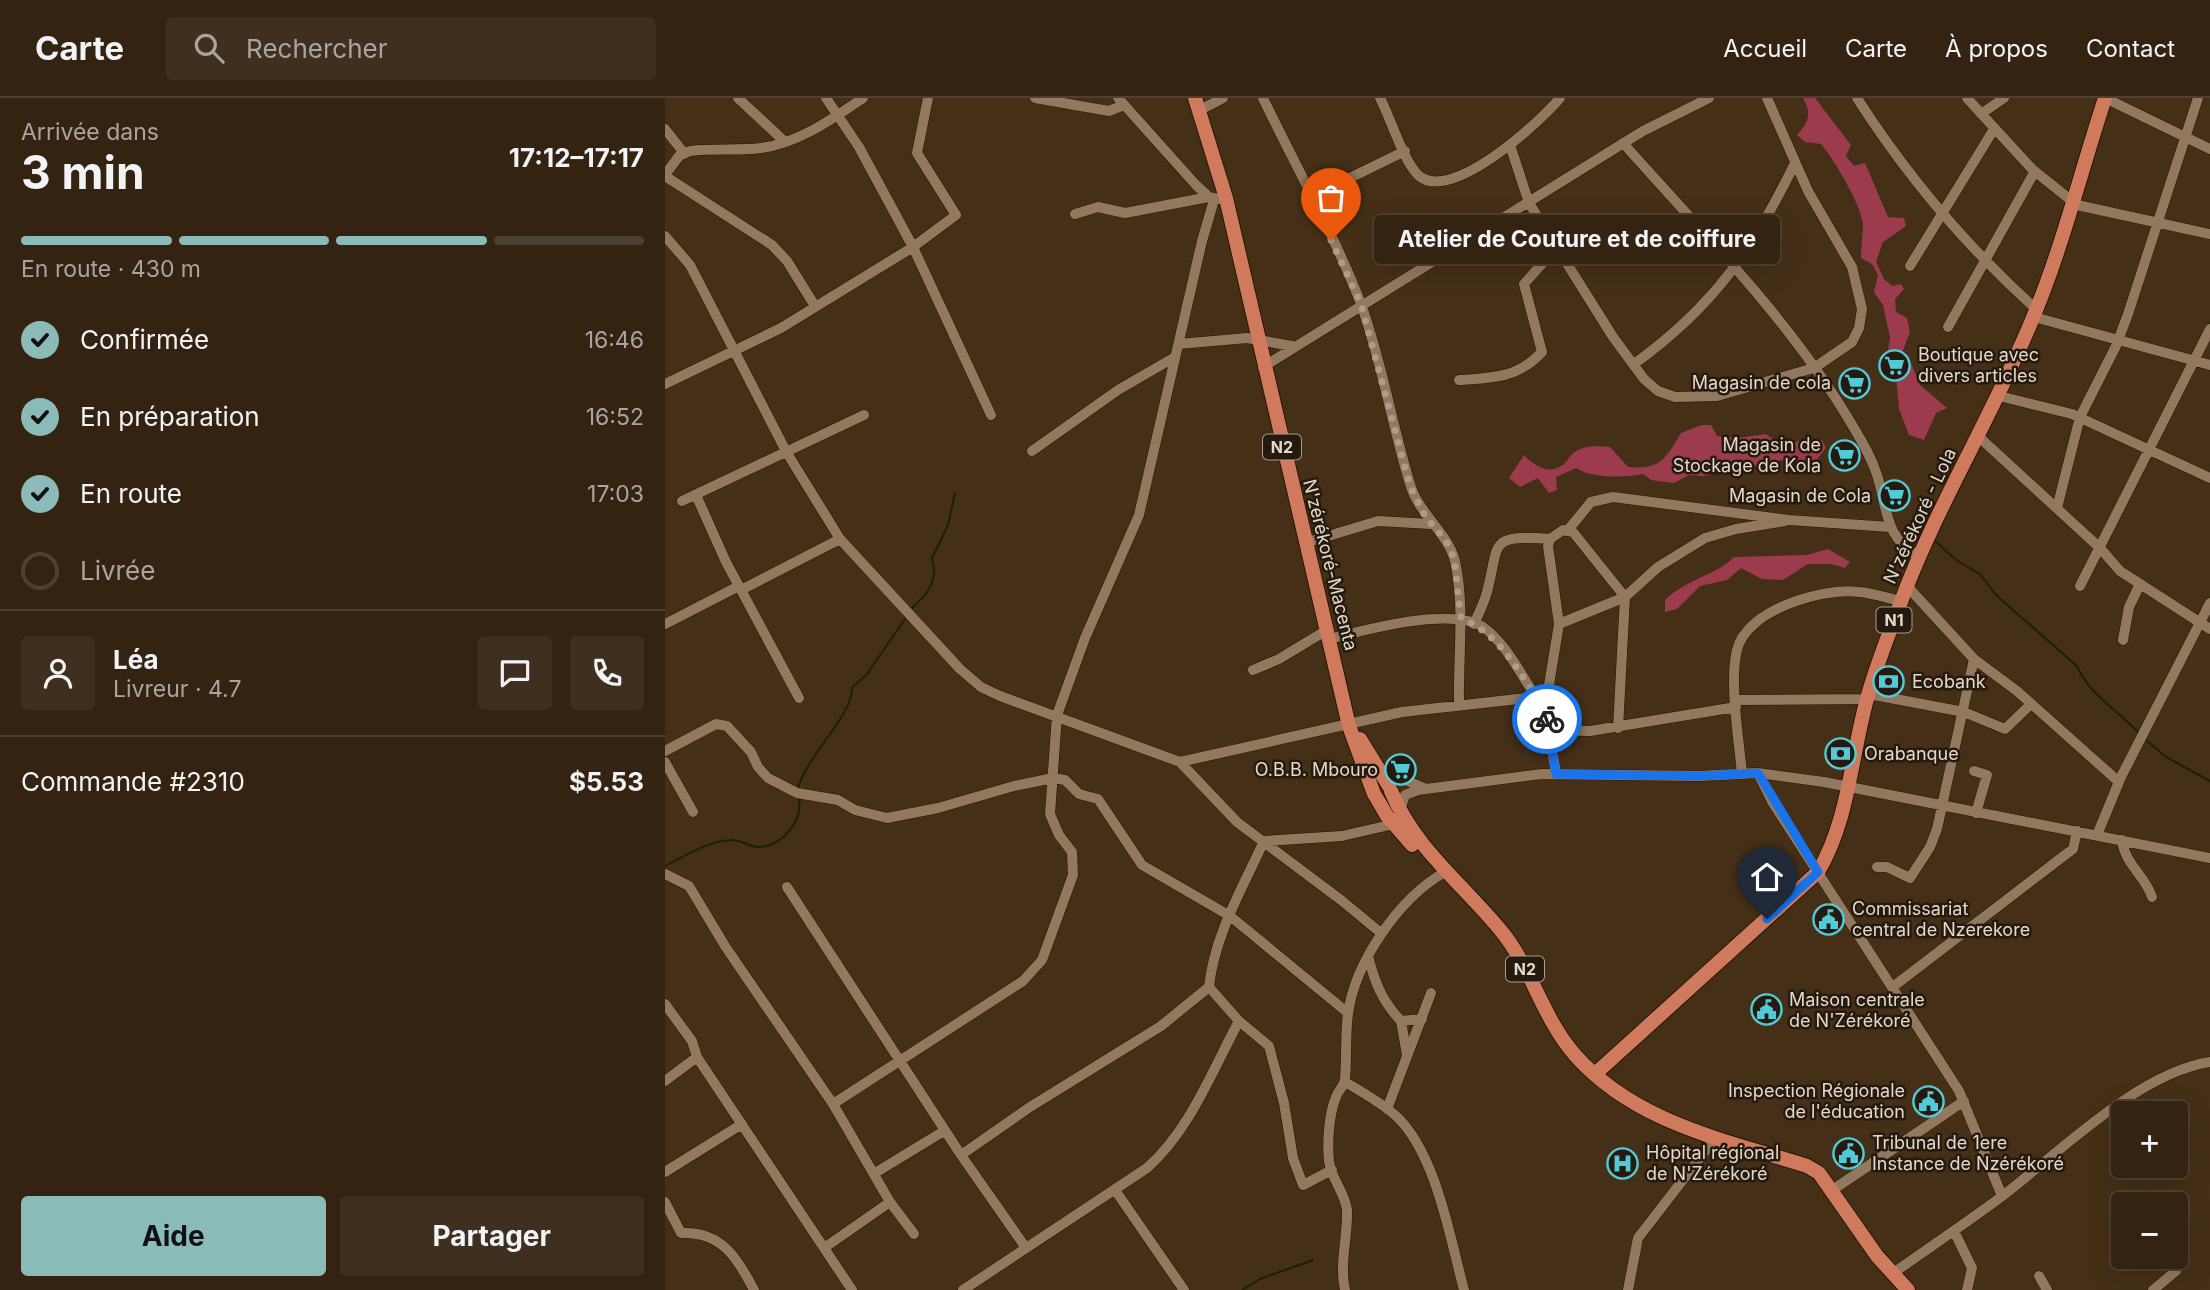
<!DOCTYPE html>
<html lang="fr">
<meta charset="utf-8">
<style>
body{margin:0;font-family:Inter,sans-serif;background:#3f2f1f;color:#f1f3f6;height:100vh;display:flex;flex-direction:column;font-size:26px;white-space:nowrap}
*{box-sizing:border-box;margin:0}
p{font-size:23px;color:#a9a49f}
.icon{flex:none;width:38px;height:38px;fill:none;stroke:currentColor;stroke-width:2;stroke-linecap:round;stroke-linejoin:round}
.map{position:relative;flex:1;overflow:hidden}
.drawer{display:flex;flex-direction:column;background:#342311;width:665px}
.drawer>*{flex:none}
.buttons{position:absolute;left:1446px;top:1003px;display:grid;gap:14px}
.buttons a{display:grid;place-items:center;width:77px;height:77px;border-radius:7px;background:#342311;box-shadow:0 7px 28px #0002,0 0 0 2px #4e4031;font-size:35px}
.pin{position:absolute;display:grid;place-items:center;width:60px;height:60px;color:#fff;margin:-72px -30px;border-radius:50% 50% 50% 0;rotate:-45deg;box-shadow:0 0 7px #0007}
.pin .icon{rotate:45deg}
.courier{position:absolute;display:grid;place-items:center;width:70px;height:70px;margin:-35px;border:5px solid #1a73e8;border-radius:50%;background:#fff;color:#222;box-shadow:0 2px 9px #0007}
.bubble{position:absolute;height:49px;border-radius:7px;background:#342311;box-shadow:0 7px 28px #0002,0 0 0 2px #4e4031;font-size:23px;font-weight:700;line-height:49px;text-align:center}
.head em{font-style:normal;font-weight:700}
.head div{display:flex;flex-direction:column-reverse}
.head{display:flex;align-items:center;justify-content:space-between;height:119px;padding:0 21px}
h1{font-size:46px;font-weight:700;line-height:52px}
.bar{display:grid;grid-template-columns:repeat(4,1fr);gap:10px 7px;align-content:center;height:84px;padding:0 21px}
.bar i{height:9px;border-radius:5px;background:#4e4031}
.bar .current{background:#8bbbb9}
.bar p{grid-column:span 4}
.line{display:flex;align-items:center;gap:18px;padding:0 21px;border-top:2px solid #4e4031}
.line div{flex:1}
.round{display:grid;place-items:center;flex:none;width:74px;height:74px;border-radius:7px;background:#3f2f1f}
ol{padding:0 21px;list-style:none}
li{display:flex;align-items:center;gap:21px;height:77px}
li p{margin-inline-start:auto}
li .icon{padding:7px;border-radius:50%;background:#8bbbb9;color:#111;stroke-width:4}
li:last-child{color:#a9a49f}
li i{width:38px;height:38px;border:4px solid #4e4031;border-radius:50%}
.button{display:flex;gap:14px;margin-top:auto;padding:14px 21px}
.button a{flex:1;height:80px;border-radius:7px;background:#8bbbb9;color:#111;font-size:28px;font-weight:700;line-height:80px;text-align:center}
.button a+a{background:#3f2f1f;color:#f1f3f6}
header{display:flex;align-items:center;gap:42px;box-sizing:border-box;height:98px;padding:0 35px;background:#342311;border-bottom:2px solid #4e4031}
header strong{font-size:33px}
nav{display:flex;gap:38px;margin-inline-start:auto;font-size:24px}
.search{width:490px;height:63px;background:#3f2f1f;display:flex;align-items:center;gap:18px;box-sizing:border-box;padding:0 24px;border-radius:7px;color:#a9a49f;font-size:26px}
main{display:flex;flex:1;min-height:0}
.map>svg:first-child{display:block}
.forest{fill:#9b3b4d}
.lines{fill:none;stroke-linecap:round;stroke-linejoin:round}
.stream{stroke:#1a2204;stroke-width:2}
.minor-casing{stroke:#2b1700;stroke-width:11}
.highway-casing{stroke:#2b1700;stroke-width:16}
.minor{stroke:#92785e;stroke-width:10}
.highway{stroke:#cf7a5d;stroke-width:14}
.done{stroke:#ad9c8b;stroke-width:7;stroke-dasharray:0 12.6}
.route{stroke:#1a73e8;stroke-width:9}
.labels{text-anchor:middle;stroke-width:5;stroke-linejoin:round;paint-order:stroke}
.shield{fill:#241a0f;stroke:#ab9e91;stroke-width:2}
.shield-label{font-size:16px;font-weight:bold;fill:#e5d7c9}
.poi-label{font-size:18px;fill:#e5d7c9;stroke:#241a0f;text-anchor:start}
.street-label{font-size:18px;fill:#e5d7c9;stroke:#241a0f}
</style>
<header>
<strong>Carte</strong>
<div class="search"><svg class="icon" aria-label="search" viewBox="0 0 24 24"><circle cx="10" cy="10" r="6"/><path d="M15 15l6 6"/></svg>Rechercher</div>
<nav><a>Accueil</a><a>Carte</a><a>À propos</a><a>Contact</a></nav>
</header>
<main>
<section class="drawer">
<div class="head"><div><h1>3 min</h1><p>Arrivée dans</p></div><em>17:12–17:17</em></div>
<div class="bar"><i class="current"></i><i class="current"></i><i class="current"></i><i></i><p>En route · 430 m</p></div>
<ol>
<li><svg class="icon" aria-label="check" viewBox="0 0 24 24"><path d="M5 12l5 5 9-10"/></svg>Confirmée<p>16:46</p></li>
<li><svg class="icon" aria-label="check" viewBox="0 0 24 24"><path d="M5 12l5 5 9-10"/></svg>En préparation<p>16:52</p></li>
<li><svg class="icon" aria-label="check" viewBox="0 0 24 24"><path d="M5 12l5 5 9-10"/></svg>En route<p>17:03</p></li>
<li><i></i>Livrée</li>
</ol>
<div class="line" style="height:126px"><a class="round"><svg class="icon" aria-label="person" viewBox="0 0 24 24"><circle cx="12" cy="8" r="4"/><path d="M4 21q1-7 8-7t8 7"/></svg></a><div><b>Léa</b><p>Livreur · 4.7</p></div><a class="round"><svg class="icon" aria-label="chat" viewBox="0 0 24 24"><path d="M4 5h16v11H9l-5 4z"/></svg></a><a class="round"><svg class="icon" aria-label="phone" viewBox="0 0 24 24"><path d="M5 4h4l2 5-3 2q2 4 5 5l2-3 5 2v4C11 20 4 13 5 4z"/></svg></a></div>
<div class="line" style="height:91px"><div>Commande #2310</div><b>$5.53</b></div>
<div class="button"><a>Aide</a><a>Partager</a></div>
</section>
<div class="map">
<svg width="1545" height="1192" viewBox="0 0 1545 1192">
<rect width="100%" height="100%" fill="#452f17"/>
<path class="forest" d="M1138,0h12l36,47 -5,11 8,10 11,-3 23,54 16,1 2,8 -23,16 -7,20 8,17 8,7 9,-2 3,5 -9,10 1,13 11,6 3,14 -8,21 9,10 9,22 27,23 -11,5 -12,27 -15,-5 -10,-26 -3,-32 -9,-20 3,-20 -7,-32 -9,-13 4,-17 -6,-11 -11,-6c0,-11 2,-23 2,-34 -2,-19 -29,-65 -42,-80l-16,-2 -8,-7c12,-14 15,-21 6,-37z
M1036,327h10l6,11 21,2 28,-4 17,13 21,-8 18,1 4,8 -15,19 -30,-7 -17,6 -24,-2 -36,12 -15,-1 -15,8 -23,-3 -8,-6c-19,4 -52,4 -67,-6l-20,9 1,13 -8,3 -11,-15 -18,9 -11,-9 15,-23c10,11 26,21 40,9 4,-4 7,-10 12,-13 11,-6 21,-5 34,-4l18,20c33,3 38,-9 53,-34z
M1163,451l22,13 -5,6 -14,-4h-23l-25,16 -21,-1 -21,-11 -14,12 -27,6 -23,23 -12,3v-12c23,-22 52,-25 69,-43l73,-2z"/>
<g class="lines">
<path class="stream" d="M1254,416l3,13
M1269,442l22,20 24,14 16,21 81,71c13,30 41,44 63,68
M247,510c15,-13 27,-28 20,-50l16,-33 7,-32
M1481,642l20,17 44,24
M133,690c8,-31 55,-73 54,-100l15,-14 40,-58
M0,768c20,-10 45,-26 67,-26 9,0 18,7 27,7 24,-1 44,-26 40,-50
M577,1192l18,-11 53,-19"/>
<defs>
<path id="minor" d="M73,0l47,44
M161,0l33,49 54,100 78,168
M370,0l74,13 15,-6
M453,0l78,87 13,12 10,2
M598,0c32,67 72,138 98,206 21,58 31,121 49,180 8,29 38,49 45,77 10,46 3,95 4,142
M715,0c11,21 23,62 38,77 32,30 122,-53 142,-77
M1192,0c50,78 110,149 179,211
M1302,0l66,72 44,35 133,29
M1440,0l105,51
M535,12l23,-12
M1316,16l23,-16
M0,31l19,24
M958,45c79,89 167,177 228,280 10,17 20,33 26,52 11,34 7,63 42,81
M845,47l19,58 84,134 31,42 14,12 17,6 42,-1 97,-28 38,-26 7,-14 3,-19 -10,-42 -44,-76 -41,-93
M0,77l14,-19 11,-5c23,-3 48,0 71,-3 38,-5 71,-29 102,-50
M0,78l107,69 15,16 28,45
M646,99l94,-46
M410,116l23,-7 27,6 84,-16
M0,138l25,29 97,188 53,86 120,130 21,18 19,9 180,66 57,60 104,78 40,33
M1245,168l84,-137
M1369,219l176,48
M1283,229l87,-156
M514,246l68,-6 45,8
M969,266c79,-57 118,-113 161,-201
M598,269l380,-236 66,-33
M794,282c34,-2 59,-2 83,-28l-18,-68 34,-38
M0,286l116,-56 132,-81 43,-32 -39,-62 11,-55
M1334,298l73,18 138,64
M1314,339l121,111 20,23 90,58
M367,353l86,-61 57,-33
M31,397l30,67 73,136
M17,403l182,-86
M1392,410l23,-91 36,-71 12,-32 70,-216
M903,432l23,-28 22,-5 176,23 101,7
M640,445l73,-22 53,3
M1242,488l67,73 43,32 102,91
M1415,488l130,-257
M76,492l99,-51
M0,526l74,-38
M809,526c5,-11 10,-21 13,-32 13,-49 0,-58 63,-53
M894,526l66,-27 33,-30 47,-29 31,-9 49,-8
M664,541c36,-9 122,-33 154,-12 24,17 39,50 55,73
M1458,542l6,-33 11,-23
M588,572l26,-11 48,-29
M1204,596l95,18 41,17 26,-25
M1071,602l131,-1
M884,632l41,1 146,-24
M0,653l51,-27 11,2 24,26 7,15 10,11 29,15 41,7 17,10 32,8 51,-10 76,-22 39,-8 12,2 14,14 19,5 44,66 88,51 118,97
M0,664l28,50
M515,664l222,-50 134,-15
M715,671l44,19
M1309,673l13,4 -11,38
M891,675l-11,-64 14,-85 -11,-78 2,-7 13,-9 10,2 52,65 -7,131
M1093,675l15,30 186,288 43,105
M1077,676c-3,-34 -13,-92 -5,-124 9,-40 86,-63 122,-58 14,1 28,6 42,9
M735,712l5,-15 13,-5 124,-16 157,2 59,-3 66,9 386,76
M1432,737l24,-58 89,-174
M1457,742c3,25 23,35 30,57
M1212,769h10l23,11 20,-31 7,-18 37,-170
M0,776l24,12 36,60 108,158 57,98 -66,46
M122,789l174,268 65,93
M703,858c7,27 14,45 33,65l21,-2
M1229,888l171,-131 8,-6 4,-18
M0,906l27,37 5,16
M736,923l6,34
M0,983l32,-24 155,233
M680,984c17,10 35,20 50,33 41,37 55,123 69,175
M168,1006l190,-123 19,-21 31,-85 -1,-23 -13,-17 -9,-21 7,-99 28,-77 54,-123 63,-274 12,-41
M722,1011l44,-116
M296,1057l69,-48 131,-81 48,-39
M667,1072l-29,15 -10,-27 -9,-55 -15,-57 -30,-25 -30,-34c5,-51 34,-100 55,-146l78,-5 52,-12
M0,1074l77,-48
M210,1075l69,-42
M1169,1091l130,-88
M450,1092l69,100
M0,1104l16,31c40,-2 56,24 73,57
M225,1104l24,32
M1289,1133l18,37 -5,22
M1227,1176c36,-26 73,-50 109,-77 59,-45 137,-124 209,-135
M1374,1178l8,14
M298,1192l184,-122c43,-38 65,-97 92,-147
M680,1192c-6,-27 3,-53 2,-80 -2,-18 -16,-31 -18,-49 -2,-19 0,-47 7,-64 2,-7 9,-11 9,-19 2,-21 0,-43 3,-64 7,-52 51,-116 97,-142
M963,1192l10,-52 78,-101
M1488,1192l23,-19"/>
<path id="highway" d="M530,0l31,100 123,528 25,68
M695,641l29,47
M726,693c24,58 72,93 111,141 30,37 41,87 73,123 60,68 150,85 232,111l12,7 58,83 31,34
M711,699l11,19 25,29
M930,976l223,-202c31,-52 33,-116 49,-173 9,-34 23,-67 35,-100 36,-96 91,-184 130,-279 30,-71 49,-149 73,-222"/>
</defs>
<use href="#minor" class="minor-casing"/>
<use href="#highway" class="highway-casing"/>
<use href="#minor" class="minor"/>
<use href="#highway" class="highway"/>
</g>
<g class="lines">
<path class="done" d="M666,142l30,64 49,182 15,30 21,25 8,17 7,60c42,18 58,56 84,91l2,10"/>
<path class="route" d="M882,621l9,55 143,2 59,-3 60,99 -51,47"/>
</g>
<defs>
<symbol id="supermarket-ring" viewBox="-11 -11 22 22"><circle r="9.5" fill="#241a0f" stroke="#52cbd9" stroke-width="1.5"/><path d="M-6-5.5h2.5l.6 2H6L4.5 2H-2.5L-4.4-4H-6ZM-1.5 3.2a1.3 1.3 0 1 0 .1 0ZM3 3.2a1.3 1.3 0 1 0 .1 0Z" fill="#52cbd9"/></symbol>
<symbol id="bank-ring" viewBox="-11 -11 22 22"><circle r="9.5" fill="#241a0f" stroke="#52cbd9" stroke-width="1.5"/><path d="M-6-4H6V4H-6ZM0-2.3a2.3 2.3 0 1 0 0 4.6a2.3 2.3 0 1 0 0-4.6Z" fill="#52cbd9"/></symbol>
<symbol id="civic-ring" viewBox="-11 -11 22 22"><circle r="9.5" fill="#241a0f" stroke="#52cbd9" stroke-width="1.5"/><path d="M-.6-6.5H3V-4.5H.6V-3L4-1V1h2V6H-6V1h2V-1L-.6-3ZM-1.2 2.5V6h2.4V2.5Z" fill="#52cbd9"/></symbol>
<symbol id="hospital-ring" viewBox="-11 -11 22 22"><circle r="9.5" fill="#241a0f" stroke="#52cbd9" stroke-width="1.5"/><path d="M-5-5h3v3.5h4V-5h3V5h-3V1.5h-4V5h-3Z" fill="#52cbd9"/></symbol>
</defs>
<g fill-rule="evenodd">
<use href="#supermarket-ring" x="1212" y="250" width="35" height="35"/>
<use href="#supermarket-ring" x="1172" y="268" width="35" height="35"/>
<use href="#supermarket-ring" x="1162" y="340" width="35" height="35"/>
<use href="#supermarket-ring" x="1212" y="380" width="35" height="35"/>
<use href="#bank-ring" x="1206" y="566" width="35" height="35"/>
<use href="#bank-ring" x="1158" y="638" width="35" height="35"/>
<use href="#supermarket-ring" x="718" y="654" width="35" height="35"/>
<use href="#civic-ring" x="1146" y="804" width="35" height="35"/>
<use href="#civic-ring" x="1084" y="894" width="35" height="35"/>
<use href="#civic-ring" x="1246" y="986" width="35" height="35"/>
<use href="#civic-ring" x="1166" y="1038" width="35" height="35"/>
<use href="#hospital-ring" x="940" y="1048" width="35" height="35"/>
</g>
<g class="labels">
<g class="shield">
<rect x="598" y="336.5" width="38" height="25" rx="5"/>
<rect x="1211.5" y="509.5" width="35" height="25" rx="5"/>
<rect x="841" y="858.5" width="38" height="25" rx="5"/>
</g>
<g class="shield-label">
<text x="617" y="355">N2</text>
<text x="1229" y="528">N1</text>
<text x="860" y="877">N2</text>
</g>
<g class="poi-label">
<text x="1253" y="263">Boutique avec<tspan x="1253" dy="21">divers articles</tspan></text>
<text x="1166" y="291" text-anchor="end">Magasin de cola</text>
<text x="1156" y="353" text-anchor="end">Magasin de<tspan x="1156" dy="21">Stockage de Kola</tspan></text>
<text x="1206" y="404" text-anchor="end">Magasin de Cola</text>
<text x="1247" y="590">Ecobank</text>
<text x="1199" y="662">Orabanque</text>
<text x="713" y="678" text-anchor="end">O.B.B. Mbouro</text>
<text x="1187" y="817">Commissariat<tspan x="1187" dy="21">central de Nzerekore</tspan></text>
<text x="1124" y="908">Maison centrale<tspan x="1124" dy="21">de N'Zérékoré</tspan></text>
<text x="1240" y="999" text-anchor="end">Inspection Régionale<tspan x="1240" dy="21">de l'éducation</tspan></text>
<text x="1207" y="1051">Tribunal de 1ere<tspan x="1207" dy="21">Instance de Nzérékoré</tspan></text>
<text x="981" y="1061">Hôpital régional<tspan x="981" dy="21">de N'Zérékoré</tspan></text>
</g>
<g class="street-label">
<text transform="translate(1255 418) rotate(-65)" y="6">N'zérékoré - Lola</text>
<text transform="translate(665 467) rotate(76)" y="6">N'zérékoré-Macenta</text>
</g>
</g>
</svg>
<div class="buttons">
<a>+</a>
<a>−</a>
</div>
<div class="pin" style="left:666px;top:142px;background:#ea580c"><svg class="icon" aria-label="bag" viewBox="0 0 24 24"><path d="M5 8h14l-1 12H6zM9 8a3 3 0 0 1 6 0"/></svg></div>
<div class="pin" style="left:1102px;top:821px;background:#1f2937"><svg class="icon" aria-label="home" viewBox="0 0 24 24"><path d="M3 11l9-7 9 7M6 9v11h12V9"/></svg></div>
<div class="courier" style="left:882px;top:621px"><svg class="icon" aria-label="bike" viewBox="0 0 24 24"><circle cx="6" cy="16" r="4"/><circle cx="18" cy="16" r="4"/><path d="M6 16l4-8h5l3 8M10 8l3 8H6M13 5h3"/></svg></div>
<div class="bubble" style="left:709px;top:117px;width:406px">Atelier de Couture et de coiffure</div>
</div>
</main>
